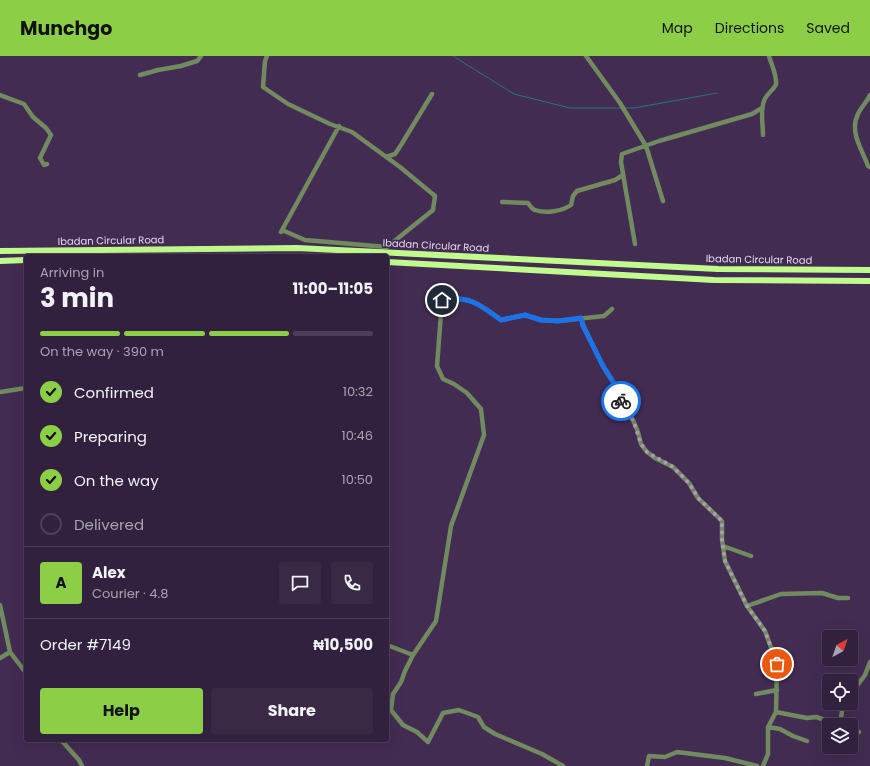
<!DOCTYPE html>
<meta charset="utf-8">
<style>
body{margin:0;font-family:Poppins,sans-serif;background:#3a2945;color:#f1f3f6;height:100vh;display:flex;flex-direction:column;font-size:15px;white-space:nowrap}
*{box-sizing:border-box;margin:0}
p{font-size:13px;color:#a8a3b0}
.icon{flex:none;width:22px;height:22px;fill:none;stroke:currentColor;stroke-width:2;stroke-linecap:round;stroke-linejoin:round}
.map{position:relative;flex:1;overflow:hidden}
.sheet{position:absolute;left:24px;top:198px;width:365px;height:488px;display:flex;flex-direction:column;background:#32213e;border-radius:4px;box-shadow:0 4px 16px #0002,0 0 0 1px #4d3e58}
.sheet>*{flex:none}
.needle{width:26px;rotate:40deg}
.fabs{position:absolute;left:822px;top:574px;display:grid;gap:8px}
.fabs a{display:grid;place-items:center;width:36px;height:36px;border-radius:4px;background:#32213e;box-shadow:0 4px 16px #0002,0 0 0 1px #4d3e58;font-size:20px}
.pin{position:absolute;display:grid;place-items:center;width:34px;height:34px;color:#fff;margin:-17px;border:2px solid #fff;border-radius:50%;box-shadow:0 1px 4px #0007}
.courier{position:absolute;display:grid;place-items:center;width:40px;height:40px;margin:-20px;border:3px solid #1a73e8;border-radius:50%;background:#fff;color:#222;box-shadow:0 1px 5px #0007}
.summary em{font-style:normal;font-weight:700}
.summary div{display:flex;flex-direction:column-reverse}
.summary{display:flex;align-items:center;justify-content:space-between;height:68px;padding:0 16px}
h1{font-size:26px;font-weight:700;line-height:30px}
.bar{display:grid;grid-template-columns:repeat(4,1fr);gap:6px 4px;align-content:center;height:48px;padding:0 16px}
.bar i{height:5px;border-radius:3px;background:#4d3e58}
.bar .selected{background:#8cce45}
.bar p{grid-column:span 4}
.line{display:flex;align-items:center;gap:10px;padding:0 16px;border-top:1px solid #4d3e58}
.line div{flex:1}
.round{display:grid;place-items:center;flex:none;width:42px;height:42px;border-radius:4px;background:#3a2945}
ol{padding:0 16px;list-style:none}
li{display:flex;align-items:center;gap:12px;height:44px}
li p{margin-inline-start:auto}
li .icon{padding:4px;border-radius:50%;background:#8cce45;color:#111;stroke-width:4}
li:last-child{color:#a8a3b0}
li i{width:22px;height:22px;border:2px solid #4d3e58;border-radius:50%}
.button{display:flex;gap:8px;margin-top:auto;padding:8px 16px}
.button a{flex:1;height:46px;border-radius:4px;background:#8cce45;color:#111;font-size:16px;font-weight:700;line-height:46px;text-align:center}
.button a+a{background:#3a2945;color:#f1f3f6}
header{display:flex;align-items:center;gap:24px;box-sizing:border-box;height:56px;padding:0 20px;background:#8cce45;color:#111}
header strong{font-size:19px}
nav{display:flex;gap:22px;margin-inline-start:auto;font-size:14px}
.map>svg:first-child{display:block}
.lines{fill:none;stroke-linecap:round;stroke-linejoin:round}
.stream{stroke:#287572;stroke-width:1}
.minor{stroke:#728a5f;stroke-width:4.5}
.highway{stroke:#c1fb8d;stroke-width:6}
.done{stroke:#ac9bb7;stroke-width:4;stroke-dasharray:0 7.2}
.route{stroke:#1a73e8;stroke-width:5}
.labels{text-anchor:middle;stroke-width:3.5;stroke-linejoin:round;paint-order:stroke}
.street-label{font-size:10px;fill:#e4d7ee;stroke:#432c52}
</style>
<header>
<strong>Munchgo</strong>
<nav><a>Map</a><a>Directions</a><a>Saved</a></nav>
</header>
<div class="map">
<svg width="870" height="710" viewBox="0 0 870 710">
<rect width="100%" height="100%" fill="#432c52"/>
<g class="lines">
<path class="stream" d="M453,0l61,38 56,14h52
M625,52h9l83,-15"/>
<path class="minor" d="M267,0l-2,5 -2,26 25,17 42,20 22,8 48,35 35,29 -2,14 -46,37 -82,-7 -23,-10
M586,0l34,47 26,43 17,55
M140,19l18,-5 23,-4 16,-5 4,-5
M0,39l24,9 9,13 13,11 5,7 -11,23 4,7 3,-1
M870,39c-3,7 -9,12 -12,19 -9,18 4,35 10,52l2,1
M763,79c0,-11 -3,-24 1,-34 2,-7 11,-12 12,-17 1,-9 -5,-20 -7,-28
M386,101l9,-3 6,-9 31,-51
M502,146l26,1c2,3 4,6 7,7 11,4 27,1 36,-5l2,-9 4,-5 38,-11 8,-5
M281,176l58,-106
M635,188l-14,-82 1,-8 37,-13 93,-27 10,-6
M581,262l2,7 20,41 12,19 3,11 7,14 8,10 5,12 3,12 6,8 8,6 18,9 16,16 9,15 24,23v19l3,21 22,45 18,25 12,33 -1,48 -8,15v27l-5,12
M0,336l26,-4
M723,490l28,10
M0,549l10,47 16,21
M747,550l34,-12 41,-1 16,5h10
M387,589l26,10
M0,602l10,-6
M756,638l21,-4
M851,638l14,-19 5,-13
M776,656l31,6 9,-1 24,8 2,-14 3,-8
M768,671l12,2 13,7 14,5
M851,673l8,3
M61,684l18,20 3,6
M563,710l-21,-12 -47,-20 -11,-7 -6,-10 -19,-7 -16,3 -15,29 -11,-10 -14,-7 -12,-15 2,-16 8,-12 4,-11 8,-16 23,-34 15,-95 33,-91 -3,-26 -14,-16 -13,-9 -11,-5 -6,-13 5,-66c28,-5 38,5 59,20l24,-5 16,5 17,1 46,-5 8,-7
M647,710l2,-10 16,1 12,-5 48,6 32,8"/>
<path class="highway" d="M0,195l297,-3 421,21 152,1
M0,205l26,-1
M387,206l327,18 156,1"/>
</g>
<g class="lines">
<path class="done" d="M621,345l4,9 8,10 8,24 6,8 26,15 16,16 9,15 24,23v19l3,21 22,45 18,25 12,33"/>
<path class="route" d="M442,244c28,-5 38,5 59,20l24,-5 16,5 17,1 23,-3 2,8 20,40 12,19 6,16"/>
</g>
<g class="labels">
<g class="street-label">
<text transform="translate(111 184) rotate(-1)" y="4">Ibadan Circular Road</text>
<text transform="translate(436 189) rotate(3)" y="4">Ibadan Circular Road</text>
<text transform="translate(759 203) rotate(1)" y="4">Ibadan Circular Road</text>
</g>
</g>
</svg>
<div class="fabs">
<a><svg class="needle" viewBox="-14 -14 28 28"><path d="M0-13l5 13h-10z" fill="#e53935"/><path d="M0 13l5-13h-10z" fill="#a8a3b0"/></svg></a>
<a><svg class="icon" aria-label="locate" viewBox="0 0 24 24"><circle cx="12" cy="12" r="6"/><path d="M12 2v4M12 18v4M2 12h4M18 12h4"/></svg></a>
<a><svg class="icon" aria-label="layers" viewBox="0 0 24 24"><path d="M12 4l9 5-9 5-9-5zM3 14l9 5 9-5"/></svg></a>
</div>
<div class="pin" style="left:777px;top:608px;background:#ea580c"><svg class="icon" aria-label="bag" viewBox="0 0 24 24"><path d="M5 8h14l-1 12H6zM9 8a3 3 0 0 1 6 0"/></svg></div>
<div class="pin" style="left:442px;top:244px;background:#1f2937"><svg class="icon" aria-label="home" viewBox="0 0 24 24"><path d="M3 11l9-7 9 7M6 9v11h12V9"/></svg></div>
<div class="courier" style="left:621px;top:345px"><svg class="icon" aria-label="bike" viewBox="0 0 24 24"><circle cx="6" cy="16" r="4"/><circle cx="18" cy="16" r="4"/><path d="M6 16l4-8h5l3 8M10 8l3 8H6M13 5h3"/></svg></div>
<section class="sheet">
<div class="summary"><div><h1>3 min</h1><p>Arriving in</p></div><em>11:00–11:05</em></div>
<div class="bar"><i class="selected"></i><i class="selected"></i><i class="selected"></i><i></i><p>On the way · 390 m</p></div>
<ol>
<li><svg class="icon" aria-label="check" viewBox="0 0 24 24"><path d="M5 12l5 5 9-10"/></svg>Confirmed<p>10:32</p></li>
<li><svg class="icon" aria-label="check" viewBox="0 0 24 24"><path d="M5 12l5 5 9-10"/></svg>Preparing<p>10:46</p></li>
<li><svg class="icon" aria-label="check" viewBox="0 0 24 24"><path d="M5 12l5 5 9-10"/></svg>On the way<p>10:50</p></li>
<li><i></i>Delivered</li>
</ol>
<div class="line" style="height:72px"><b class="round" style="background:#8cce45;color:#111">A</b><div><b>Alex</b><p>Courier · 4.8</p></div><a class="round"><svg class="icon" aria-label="chat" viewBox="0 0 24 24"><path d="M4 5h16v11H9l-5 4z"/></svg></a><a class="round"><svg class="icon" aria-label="phone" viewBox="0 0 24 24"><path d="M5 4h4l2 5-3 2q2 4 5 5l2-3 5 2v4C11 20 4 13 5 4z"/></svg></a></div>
<div class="line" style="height:52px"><div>Order #7149</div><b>₦10,500</b></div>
<div class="button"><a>Help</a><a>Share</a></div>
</section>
</div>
